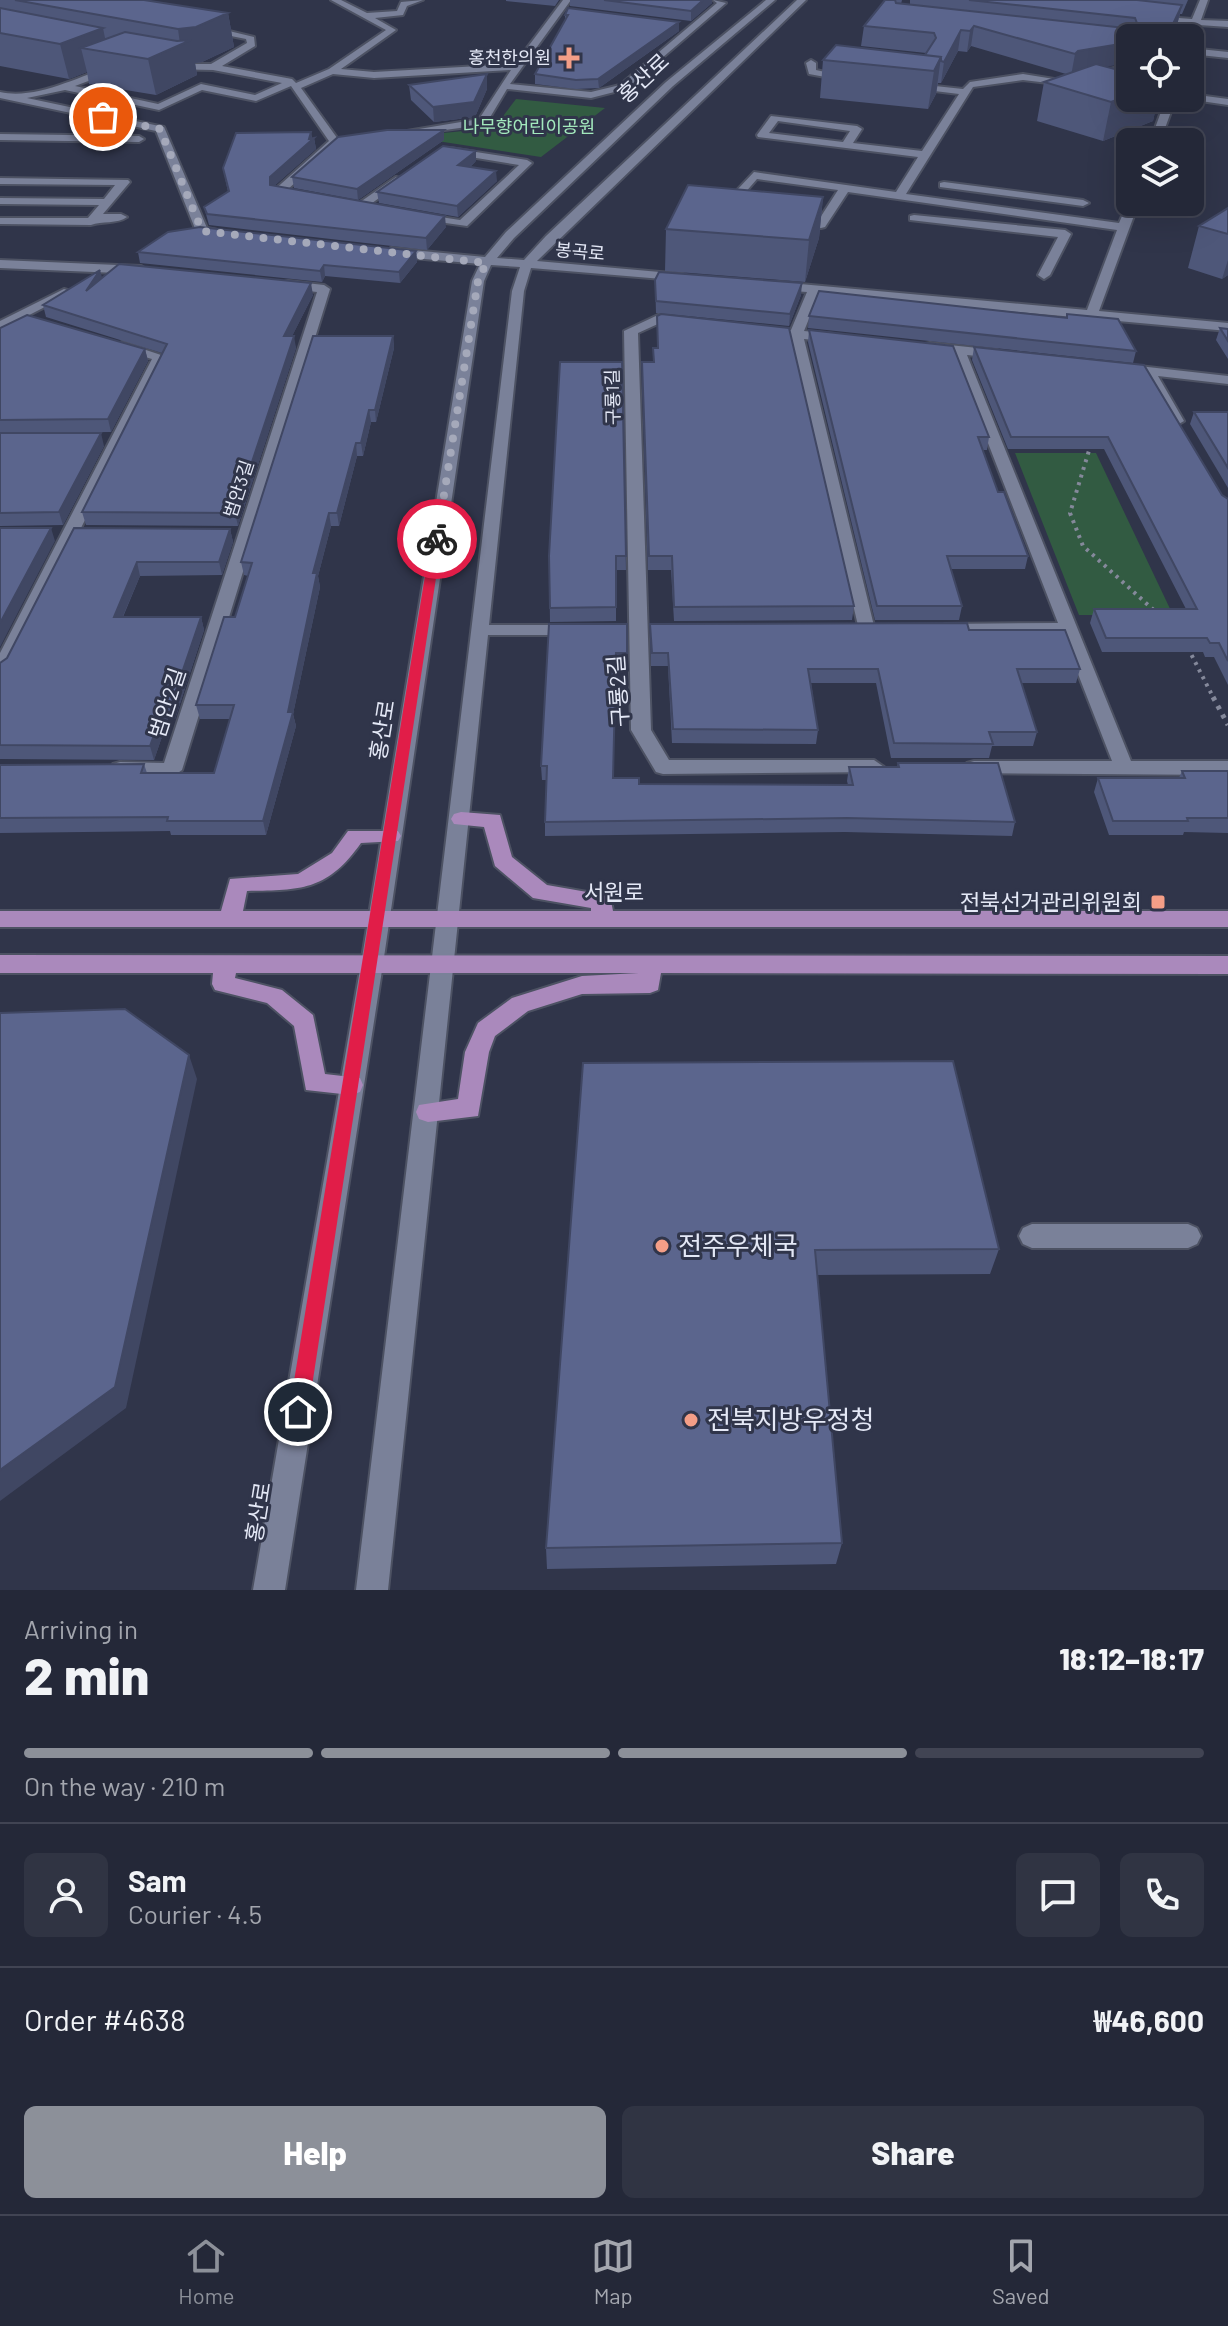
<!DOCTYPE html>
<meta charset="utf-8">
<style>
body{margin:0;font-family:Barlow,"Noto Sans KR",sans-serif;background:#303443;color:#f1f3f6;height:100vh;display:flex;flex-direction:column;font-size:30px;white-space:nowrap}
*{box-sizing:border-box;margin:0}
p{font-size:26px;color:#a3a6ae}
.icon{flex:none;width:44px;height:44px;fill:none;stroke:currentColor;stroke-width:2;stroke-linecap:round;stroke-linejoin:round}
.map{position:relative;height:1590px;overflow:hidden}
.sheet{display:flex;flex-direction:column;background:#242838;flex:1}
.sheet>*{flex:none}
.tools{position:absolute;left:1116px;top:24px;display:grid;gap:16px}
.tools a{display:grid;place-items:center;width:88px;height:88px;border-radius:12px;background:#242838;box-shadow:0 8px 32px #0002,0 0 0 2px #414453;font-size:40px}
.pin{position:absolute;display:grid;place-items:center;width:68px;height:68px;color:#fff;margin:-34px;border:4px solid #fff;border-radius:50%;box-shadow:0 2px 8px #0007}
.courier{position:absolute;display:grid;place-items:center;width:80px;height:80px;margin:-40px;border:6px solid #e11d48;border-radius:50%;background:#fff;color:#222;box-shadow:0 2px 10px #0007}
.head em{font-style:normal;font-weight:800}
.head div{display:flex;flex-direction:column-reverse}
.head{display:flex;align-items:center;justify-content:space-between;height:136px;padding:0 24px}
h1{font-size:52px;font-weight:800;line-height:60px}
.bar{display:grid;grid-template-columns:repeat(4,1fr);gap:12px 8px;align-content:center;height:96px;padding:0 24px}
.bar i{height:10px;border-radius:6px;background:#414453}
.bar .on{background:#8c9099}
.bar p{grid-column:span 4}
.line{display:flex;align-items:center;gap:20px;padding:0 24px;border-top:2px solid #414453}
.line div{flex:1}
.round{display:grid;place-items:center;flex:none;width:84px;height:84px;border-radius:12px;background:#303443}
.cta{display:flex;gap:16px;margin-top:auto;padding:16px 24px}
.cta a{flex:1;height:92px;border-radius:12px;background:#8c9099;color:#fff;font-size:32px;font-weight:800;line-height:92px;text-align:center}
.cta a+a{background:#303443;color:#f1f3f6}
.menu{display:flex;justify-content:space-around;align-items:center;height:112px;border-top:2px solid #414453;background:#242838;font-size:22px;color:#a3a6ae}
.menu a{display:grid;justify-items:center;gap:4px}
.menu .on{color:#8c9099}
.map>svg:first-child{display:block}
.green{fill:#325b42}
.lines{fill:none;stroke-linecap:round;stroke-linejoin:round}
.minor-casing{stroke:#4d5263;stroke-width:4}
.major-casing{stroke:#4d5263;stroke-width:4}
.path-far1{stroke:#85899b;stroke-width:4;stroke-dasharray:3 5;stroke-linecap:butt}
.path{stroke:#85899b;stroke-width:5;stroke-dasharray:4 6;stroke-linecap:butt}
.minor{fill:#7a8199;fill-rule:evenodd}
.major{fill:#aa89bc;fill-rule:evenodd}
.wall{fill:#4e5779}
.shaded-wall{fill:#404763}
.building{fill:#5b658d;stroke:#404763;stroke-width:2}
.route{fill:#e11d48}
.done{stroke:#a5a9ba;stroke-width:8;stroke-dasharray:0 14.4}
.poi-dot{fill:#f49e87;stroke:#30354a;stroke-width:3}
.labels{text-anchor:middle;stroke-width:6;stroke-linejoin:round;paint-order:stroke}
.far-poi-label{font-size:18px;fill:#e4e8f6;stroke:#30354a;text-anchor:end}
.far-park-label{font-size:18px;fill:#a3e9bd;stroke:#30354a}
.far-street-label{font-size:18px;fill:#e4e8f6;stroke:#30354a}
.street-label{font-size:22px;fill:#e4e8f6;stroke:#30354a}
.poi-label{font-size:22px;fill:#e4e8f6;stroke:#30354a;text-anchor:end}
.near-poi-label{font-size:26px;fill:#e4e8f6;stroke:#30354a;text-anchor:start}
</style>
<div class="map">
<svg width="1228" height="1590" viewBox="0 0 1228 1590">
<rect width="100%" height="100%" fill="#30354a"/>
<path class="green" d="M516,99l89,9 -64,49 -117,-18 -1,-4 71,-7z
M1015,453h81l77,162h-94z"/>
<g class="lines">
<defs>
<path id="minor" d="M331,0h10l26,13 30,-2 4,-9 22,-2 -16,6 -4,9 -28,3 21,12 -55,39 33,3 141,-8 48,-64h8l-61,84 81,8 29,-7 97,-82 -4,-3 13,3 -100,86 -35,9 -84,-9 -21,35 -4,1 -82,11 -5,-3 84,-14 32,-49 -137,8 -41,-4 -32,14 39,54 -53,48 16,3 2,2 -6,3 -27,-6 57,-51 -38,-55 -35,15 -54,-11 -43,20 -94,-20 -38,8 137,29 43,101 21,4 2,2 -6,4 -28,-7 -40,-100 -156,-33v-6c36,8 77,-15 112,-26l3,5 -40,15 83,18 43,-20 54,11 27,-12 -69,-13 -46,-1 3,-5h41l36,-21 -1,-4 -45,-9 3,-5 50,12 1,9 -33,20 70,13 4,4 33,-14 57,-39z
M766,0h9l-102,86 -159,152 -17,20 27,2 22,-24 251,-236h9l-269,261 145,13 4,1v6l-155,-13 -7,23 -35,334h88l9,5 -9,5h-89l-100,955h-32l156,-1299 8,-24 -29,-2 -7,16 -101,683 -98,626h-32l108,-626 111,-683 8,-17 -89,-8 -6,-4 6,-4 94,9 21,-25 160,-150z
M1200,0h8l-7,20 27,1v6l-29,-2 -9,15 -5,-2 5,-14 -42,-5 4,-3 40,3z
M1190,48l38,4v6l-38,-4z
M811,60l5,3v7l36,8 -5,3 -38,-7 -3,-11z
M1130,65v6l-36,5 -5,-3z
M1023,74l56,9 -5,3 -51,-6 -50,7 -67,107 213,29 10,-23 10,2 -40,109 129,12v8l-409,-37 -15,37 30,3 7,4 -7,4 -30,-3 71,291 -9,5 -6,-1 -70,-296 -27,-3 -7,-4 7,-4 28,3 16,-38 -29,-2 -6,-4 6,-4 309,28 30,-80 -269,-38 -23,35 -4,1 -33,-8 6,-3 24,4 20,-31 -81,-11 -27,31 -10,-2 34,-36 142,20 22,-35 -160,-20 -1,-2 14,-19 86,10 5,3 -9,14 69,8 37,-57 -49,-6 -3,-5 56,6 7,-7zM778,121l72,10 -7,11 -74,-9z
M1190,94l38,5v6l-41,-6z
M1166,98h10l-16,44h-10z
M0,134l139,2 5,3 -5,3 -139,-2z
M450,148l77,12 5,3 -65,63 -50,-7v-4l4,-1 39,6 59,-55 -73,-12v-4z
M396,177l9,2 -41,30h-8v-4z
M0,178l128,2 2,2 -27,32h18l6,3c-9,7 -26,4 -36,8l-91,-1v-6h88l11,-13 -99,-1v-6l104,1 11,-14 -115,-1z
M944,182l139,18 6,3 -6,3 -143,-19v-4z
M914,215l151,15 6,4 -21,41 -6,4 -6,-4 20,-38 -148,-17v-4z
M0,260l141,6 6,4 -6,4 -141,-6z
M288,281l36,4 6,4 -148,481 -10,7 -59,-3 -3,-5 3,-5 7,-2 44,1 153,-471 -33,-4v-6z
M64,289l10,3 -74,38v-9z
M658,315l25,3 7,4 -7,4 -23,-3 -22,10 13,397 18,30h205l10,7 -3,5 -218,2 -7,-2 -25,-42 -7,-399z
M122,342l45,15 -158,314 -9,6v-24l152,-294 -35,-10 -2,-3z
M930,343l67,7 7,4 -7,4 -30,-3 164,406h97v14l-261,-2 -3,-5 3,-5 7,-2h138l-50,-128 -117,1 -9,-5 9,-5 113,-1 -105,-270 -28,-3v-6z
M1121,364l107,12v8l-70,-8 26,45 -7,4 -7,-4 -27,-46 -27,-4v-6z
M1032,1224h156l9,4 4,8 -4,8 -9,4h-156l-9,-4 -4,-8 4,-8z"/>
<path id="major" d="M461,812l39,3 12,42 35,28 63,11 3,15h615v16h-1228v-16h221l9,-32 68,-5 34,-21 16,-22h50l3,5 -3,5 -37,2c-34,48 -60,47 -114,48l-4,20h348v-3l-58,-10 -38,-32 -11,-39 -30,-3 -3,-5 3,-5z
M0,955l1228,1v18l-567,-1 -3,17 -8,3 -68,1 -54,17 -33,25 -6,16 -11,64 -50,6 -9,-3 -3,-7 3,-7 39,-6 7,-47 13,-29 34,-25 70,-22 57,-3h-403l-1,5 47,12 31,25 12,59 35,4 3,7 -3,7 -9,3 -45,-5 -12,-64 -27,-23 -52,-13 -3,-6 1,-11h-213z"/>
</defs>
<use href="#minor" class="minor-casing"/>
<use href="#major" class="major-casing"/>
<path class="path-far1" d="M1091,444l-21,69 13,33 75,68
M1188,648l26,51"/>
<path class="path" d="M1213,697l15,28"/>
<use href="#minor" class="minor"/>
<use href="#major" class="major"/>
</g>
<path class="wall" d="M0,0h144l84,13 6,34 -32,15 -7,1 2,12 -41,20 -67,-11 -2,-12 -18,7 -69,-13z
M506,0h53l-4,6 -49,-5z
M570,0h142v3l-21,18 -121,-15z
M885,0h17l-1,4 9,1v-5h278l-6,14h-2l-3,11 -6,13h-41v21l-15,6 -10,1 25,32h28l-5,23 -50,20 -66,-20 7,-39 22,-8 -95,-28 -4,6 -9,-1 -17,32h-3l-2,11 -8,15 -108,-11 3,-38 102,-5 1,-2 -65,-7 3,-20z
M565,15l114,16 -80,57 -23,1 -41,-5v-10l30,-53z
M409,85l78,4 -12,28 -41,5 -23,-22z
M311,132l1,7 2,-1 2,11 -42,37 172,41 -19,23 -218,-25 -5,-18 24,-15 -5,-24z
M444,140l-86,60 -64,-12 -2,-11z
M476,161l-6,6 27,14 -39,36 -79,-14 -2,-11z
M823,197l-4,41 -14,44 -140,-11 1,-42z
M1228,208v67l-6,4 -34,-11 11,-42z
M416,251l1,11 -17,21 -75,-7 -3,6 -182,-19 -2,-11z
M102,278l211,17 -21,41 4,12 -58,178 -152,-1 -4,-13 80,-159 -116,-36 -3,-12z
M655,280l146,15 -12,31 -133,-13z
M657,316l197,290 -2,14 -178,1 -3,-51h-23l-6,-196 11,-12v-14h5z
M809,316l258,2 69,33 -3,12 -325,-35z
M0,328l145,21 3,12 -37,71 -111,1z
M1220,328l8,13v18l-12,-19z
M809,330l180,107 -2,13h-4l15,42 30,64 -3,13h-74l11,37 -3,14h-84l-67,-278z
M393,336l1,12 -18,74h-5l-8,34h-6l-18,70h-8l-13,50 2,11 -27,127 3,12 -30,109h-95l-1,-4 -170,2v-68l144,-1 3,9h67l16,-54h-30l-4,-14 39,-88 13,-41 -4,-1 -3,-13z
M974,347l254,152v186l-14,-28h-9l-2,-5h-101l-12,-29 4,-14h92l-82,-160h-96l-36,-89z
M622,362l4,208h-10v51l-66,1 -1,-66z
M1194,412h34v76l-38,-64z
M0,433l104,13 -41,79 -63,1z
M74,528l156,1 3,13 -11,33 -82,1 -17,41h78l3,13 -29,89h-7l-14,41 -154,-1v-96l7,-5z
M627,624v42h-11l-3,112 26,6 209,1 -1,-4 2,-14h48l1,-4 117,59 -3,14 -167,-4 -300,4v-14l2,-42h-5l-1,-14z
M650,624l319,6 111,39 -4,14h-55l16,49 -4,14h-41l-3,12h-98l-15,-75h-65l7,47 -2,14 -144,-1 -4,-77h-17z
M1182,771h46v62l-44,-1 -1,3h-74l-15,-43 4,-14h81z
M583,1063l416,186 -9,25 -173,1 25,268 -6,21 -289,5 -1,-21z"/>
<path class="shaded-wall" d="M703,0h9v3l-21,18v-10z
M1182,5l-5,20 -6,13h-36z
M228,13l6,34 -32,15 -7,1 2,12 -41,20 -8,-36 32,-15 -2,-15z
M679,22v9l-80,57 -1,-9z
M974,26l-3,20 -4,6 3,-21z
M103,28l5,25 -27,-5 6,24 -18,7 -9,-35z
M961,30l-3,21 -17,32 3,-21z
M1130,40v19l-15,6 -42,7 -2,4 4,-22 3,-3z
M941,57l-5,37 -8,15 6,-38z
M487,74v15l-12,28 -41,5 -1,-15z
M1130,95v3h28l-5,23 -50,20 8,-39z
M444,130v10l-86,60 -1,-11z
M311,132l1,8 2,-2 2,11 -44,39 -2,-3v-8l39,-38z
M476,151v10l-17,15 -1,-11z
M496,171l1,10 -39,36 -1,-11z
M823,197l-4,41 -14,44 4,-42z
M445,216l1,11 -19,23 -1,-12z
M416,251l1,11 -17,21 -1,-11z
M1228,260v15l-6,4z
M324,265l1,11 -3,6 -2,-11z
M100,270l3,11 -17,10z
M311,283l2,12 -27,53 -2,-12z
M802,283l-1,12 -12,31 1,-12z
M294,336l2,12 -58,178 -3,-13z
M393,336l1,12 -18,74 -1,-12z
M145,349l3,12 -37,71 -3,-13z
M369,410l2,12 -8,34 -2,-13z
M101,433l3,13 -41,79 -4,-13z
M356,443l1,13 -18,70 -2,-13z
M329,513l2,13 -13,50 2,11 -27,127 3,12 -30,109 -3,-14 25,-109 25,-139z
M51,528l4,13 -55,106v-24z
M230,529l3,13 -11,33 -3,-13z
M137,562l3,14 -23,54 -3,-13z
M201,617l3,13 -29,89 -4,-14z
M165,705l3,14 -14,41 -4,-14z
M189,1055l8,24 -71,329 -126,93v-31z"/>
<path class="building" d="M15,0h129l84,13 -32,14 -18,2z
M604,0h99l-12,11z
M885,0h10l1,3 238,26 4,-3 -3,-8 -166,-18h168l45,5 -9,19 -38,14h-5v2l-10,4 -42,7 -3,3 -101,-28 -4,5 -9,-1 -17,32 -3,-1v-4l-16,-2 11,-17 -2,-5 -70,-7z
M0,8l103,20 -43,16 -60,-11z
M568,8l111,14 -81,57 -22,1 -41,-6 33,-59h-3z
M125,32l52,9 14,-1 -43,19 -67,-11z
M836,45l105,12 -7,14 -111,-11z
M1096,64l34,9v22l-19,7 -67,-20z
M487,74l-13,28 -41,5 -24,-22z
M387,130h57l-87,59 -65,-12 46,-40z
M311,132l-2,7 5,-1 -44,39v8l175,31 -19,22 -219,-24 -3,-7 25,-16 -6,-23 13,-35z
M443,146l33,5 -18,14 38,6 -39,35 -80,-14z
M688,185l135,12 -14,43 -143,-11z
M1228,208v26l-29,-8z
M200,227l216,24 -17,21 -75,-7 -4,6 -182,-19 30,-20z
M119,264l192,19 -27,53h10l-59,177 -153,-1 85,-168 -124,-39 57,-35 -14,21z
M659,272l143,11 -12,31 -134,-13 -1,-21z
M819,291l248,27v-4l51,5 18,32 -327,-35z
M661,314l128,14 65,278 -180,1 -2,-51h-23l-7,-194h12l-1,-14h5l-1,-32z
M27,315l118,34 -37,70 -108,1v-92z
M1220,328l8,1v12z
M809,330l144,16 36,91h-11l20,55h6l24,64h-81l15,50h-85z
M313,336h80l-18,74h-6l-8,33h-5l-19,70h-8l-16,60h4l-29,139h5l-30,109h-96l1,-4 -168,1v-53l144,-1 -3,9h73l20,-68h-38l28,-88h11l17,-54 -11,-1z
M974,347l170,18 78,130 6,4v162l-9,-18h-9l-3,-5h-101l-12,-29h103l-89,-172h-97z
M560,362h62l4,194h-10v51l-66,1 -1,-52z
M1194,412h34v56z
M0,433h101l-42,79 -59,1z
M0,528h51l-51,95z
M74,528l156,1 -11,33h-82l-23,55h87l-30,88h-6l-15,41 -150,-1v-82l7,-5z
M967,623l2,7h96l15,39h-63l20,63h-48l4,12 -99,-1 -16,-74h-70l10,61 -145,-1 -5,-76h-16l-2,-29z
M549,624h78v29h-11l-3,125h26v6l214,1 -4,-18h50l-1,-4h100l17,59 -168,-4 -302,4 2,-56h-6z
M1182,771h46v47h-41l1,3h-75l-15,-43h87z
M125,1009l64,46 -74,332 -115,83v-457z
M953,1061l46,188 -184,1 27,293 -296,5 37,-485z"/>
<path class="route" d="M437,536l5,3 -134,873 -3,7 -7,3 -6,-3 -3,-7 142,-873z"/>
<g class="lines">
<path class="done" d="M103,117l57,12 42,102 284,32 -8,18 -41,258"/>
</g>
<g class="poi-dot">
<path d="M565 46h8v8h8v8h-8v8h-8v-8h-8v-8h8z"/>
<rect x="1150" y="894" width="16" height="16" rx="4"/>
<circle cx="662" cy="1246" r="8"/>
<circle cx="691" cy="1420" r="8"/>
</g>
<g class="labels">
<g class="far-poi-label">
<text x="551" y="64">홍천한의원</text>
</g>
<g class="far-park-label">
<text x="529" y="133">나무향어린이공원</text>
</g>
<g class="far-street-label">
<text transform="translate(580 252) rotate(5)" y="6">봉곡로</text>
<text transform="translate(613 397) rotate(-91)" y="6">구룡1길</text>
<text transform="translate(239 489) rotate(-72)" y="6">범안3길</text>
</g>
<g class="street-label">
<text transform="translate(643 78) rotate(-43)" y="8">홍산로</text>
<text transform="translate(618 691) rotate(-94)" y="8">구룡2길</text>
<text transform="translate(167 703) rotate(-72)" y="8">범안2길</text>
<text transform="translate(382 730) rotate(-81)" y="8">홍산로</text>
<text x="614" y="900">서원로</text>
<text transform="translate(258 1512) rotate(-81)" y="8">홍산로</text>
</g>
<g class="poi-label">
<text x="1142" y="910">전북선거관리위원회</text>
</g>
<g class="near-poi-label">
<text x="678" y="1255">전주우체국</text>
<text x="707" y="1429">전북지방우정청</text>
</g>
</g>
</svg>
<div class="tools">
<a><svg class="icon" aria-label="locate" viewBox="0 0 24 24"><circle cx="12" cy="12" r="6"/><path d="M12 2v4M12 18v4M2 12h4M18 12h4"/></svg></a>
<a><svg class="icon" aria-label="layers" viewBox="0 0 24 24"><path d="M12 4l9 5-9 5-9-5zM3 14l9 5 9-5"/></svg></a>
</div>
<div class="pin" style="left:103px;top:117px;background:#ea580c"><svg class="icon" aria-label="bag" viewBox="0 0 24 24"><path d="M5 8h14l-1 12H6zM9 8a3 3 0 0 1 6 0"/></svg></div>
<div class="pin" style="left:298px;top:1412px;background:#1f2937"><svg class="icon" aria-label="home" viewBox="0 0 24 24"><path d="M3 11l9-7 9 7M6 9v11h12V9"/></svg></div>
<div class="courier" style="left:437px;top:539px"><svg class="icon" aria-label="bike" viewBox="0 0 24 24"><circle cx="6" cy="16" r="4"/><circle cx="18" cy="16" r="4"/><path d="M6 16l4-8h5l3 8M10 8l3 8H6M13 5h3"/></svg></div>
</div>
<section class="sheet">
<div class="head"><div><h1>2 min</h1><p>Arriving in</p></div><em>18:12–18:17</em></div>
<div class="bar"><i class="on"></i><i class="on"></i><i class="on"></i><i></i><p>On the way · 210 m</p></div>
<div class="line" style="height:144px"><a class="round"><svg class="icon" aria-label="person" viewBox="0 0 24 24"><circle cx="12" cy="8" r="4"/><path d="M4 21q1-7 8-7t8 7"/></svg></a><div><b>Sam</b><p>Courier · 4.5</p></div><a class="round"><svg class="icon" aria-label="chat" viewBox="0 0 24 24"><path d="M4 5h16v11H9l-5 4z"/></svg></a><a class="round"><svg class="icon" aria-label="phone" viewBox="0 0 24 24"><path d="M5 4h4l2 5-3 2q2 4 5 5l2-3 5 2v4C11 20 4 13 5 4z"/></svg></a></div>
<div class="line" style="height:104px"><div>Order #4638</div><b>₩46,600</b></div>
<div class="cta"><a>Help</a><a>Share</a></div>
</section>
<nav class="menu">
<a class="on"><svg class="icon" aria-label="home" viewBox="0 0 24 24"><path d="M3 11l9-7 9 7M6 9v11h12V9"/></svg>Home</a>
<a><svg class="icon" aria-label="map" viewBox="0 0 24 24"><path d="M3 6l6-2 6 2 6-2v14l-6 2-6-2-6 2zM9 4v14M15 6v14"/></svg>Map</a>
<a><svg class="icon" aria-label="saved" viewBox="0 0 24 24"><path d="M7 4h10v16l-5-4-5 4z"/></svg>Saved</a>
</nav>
